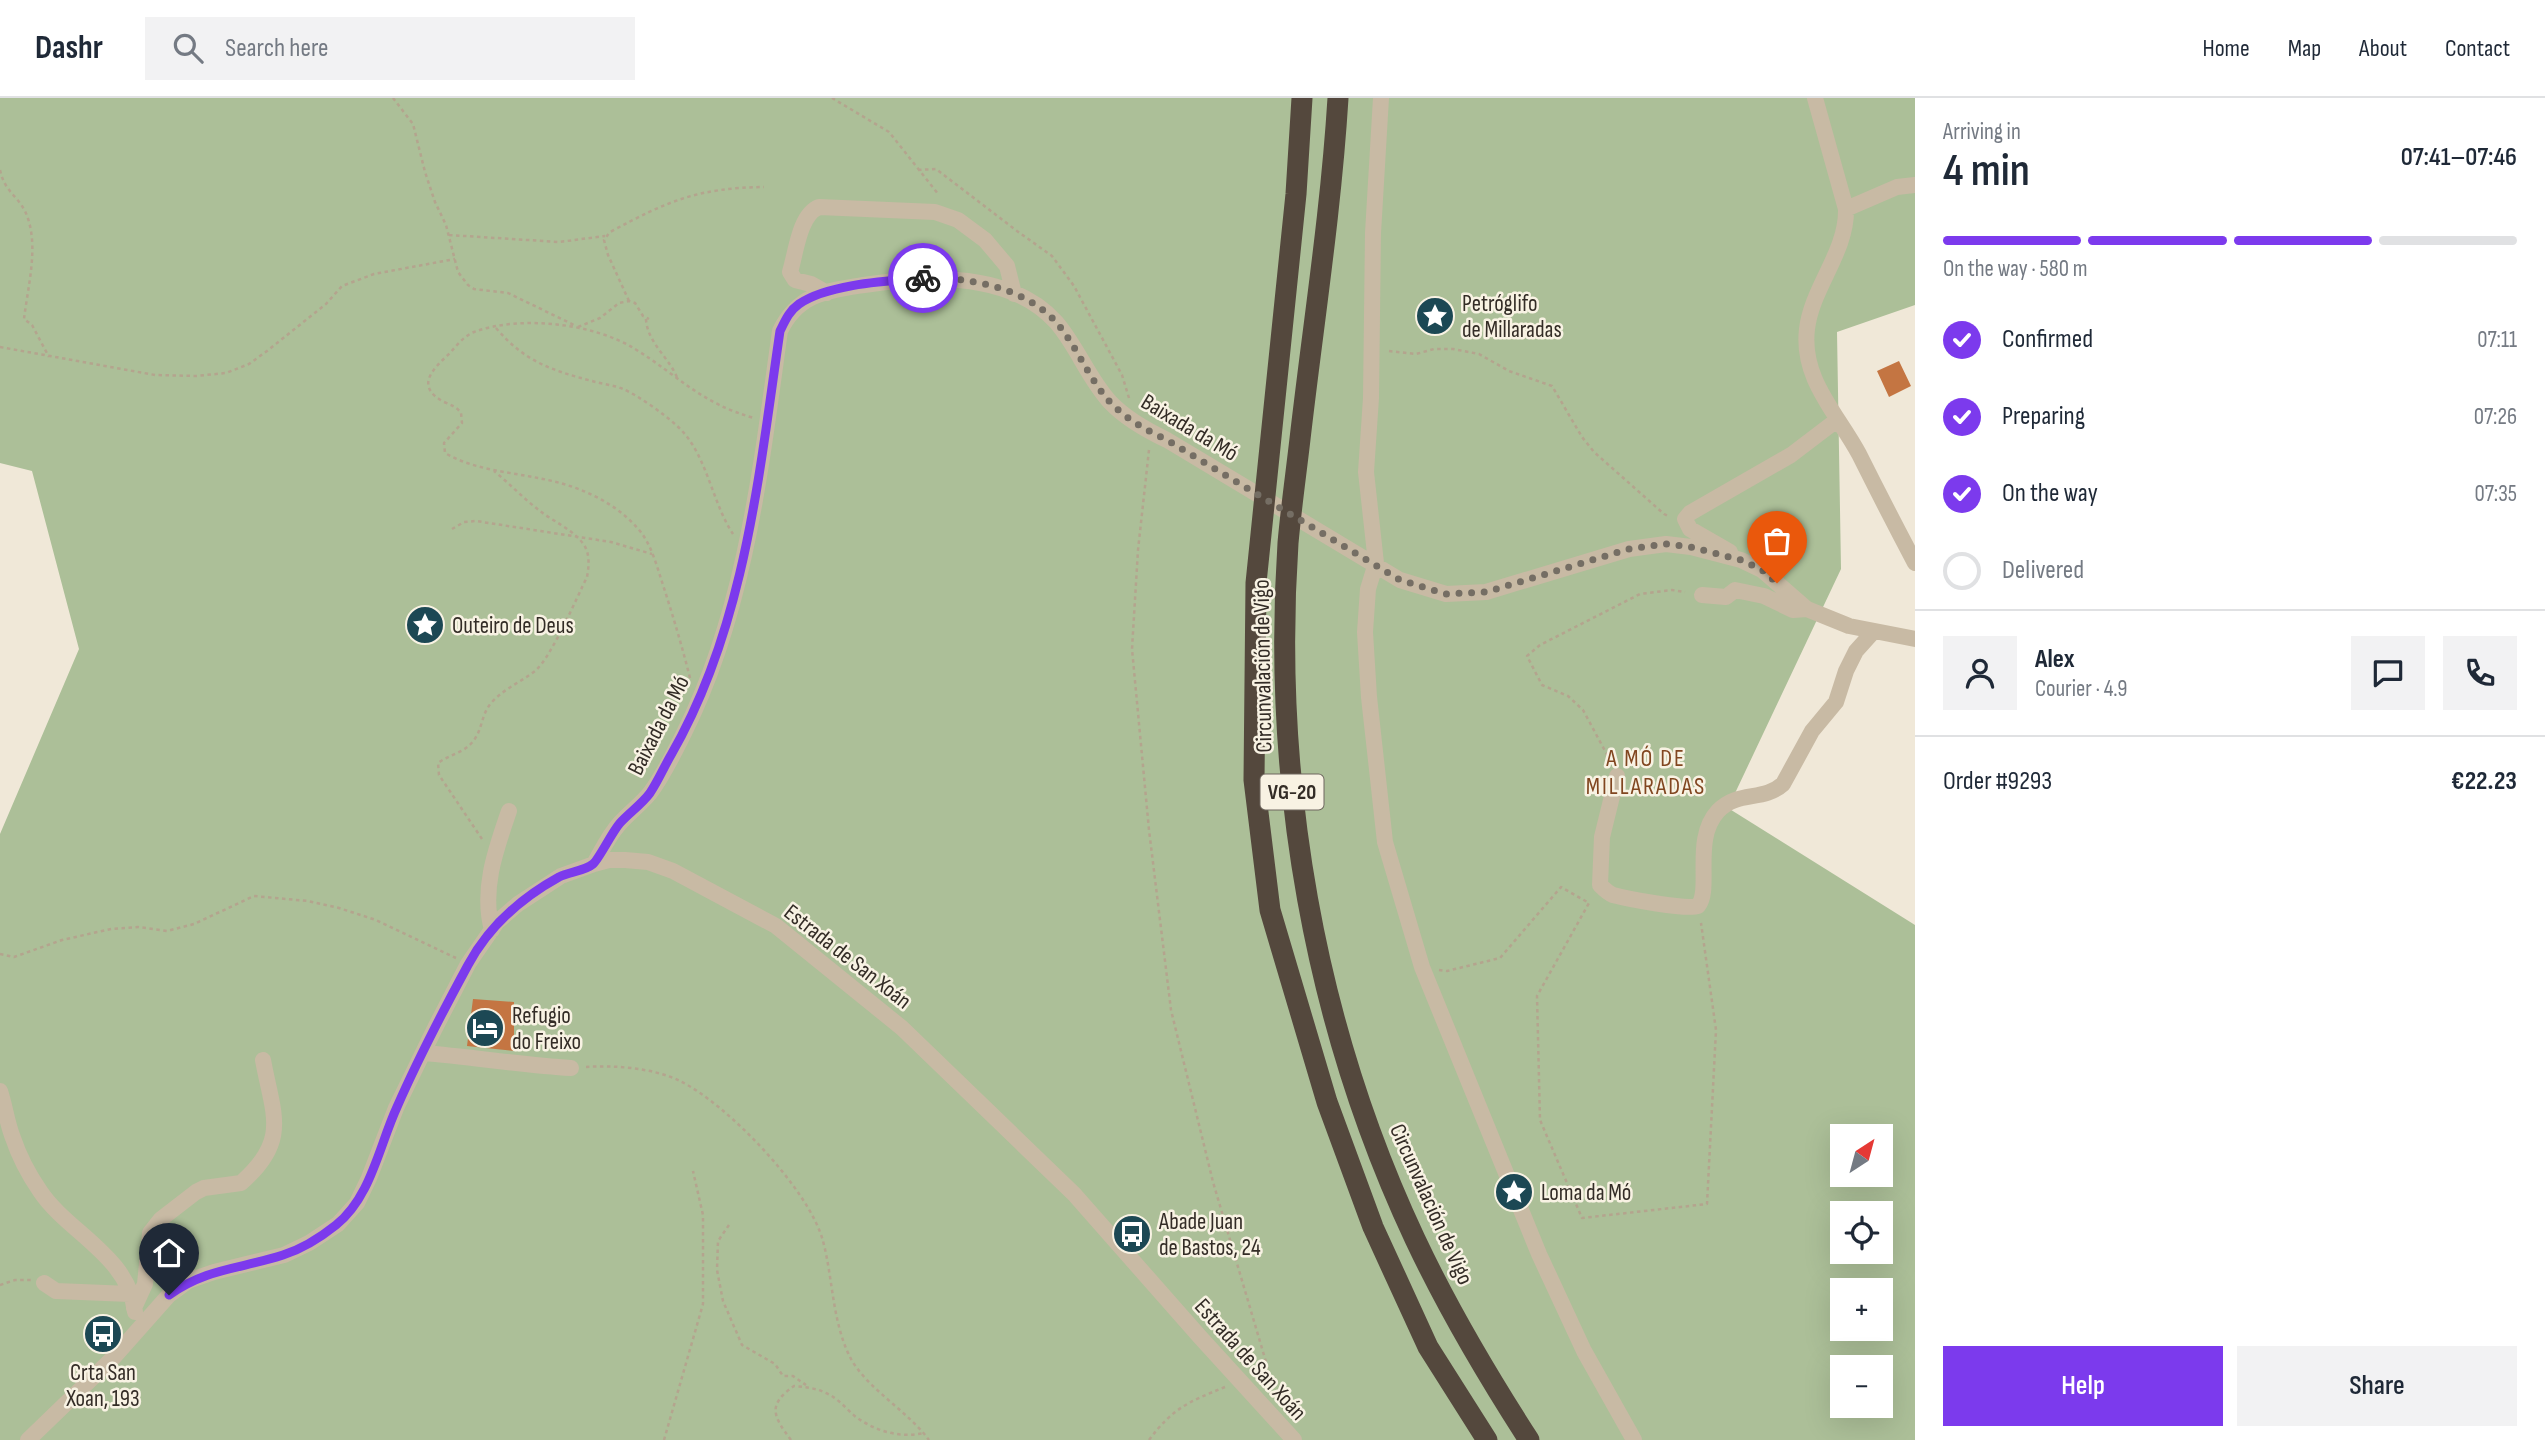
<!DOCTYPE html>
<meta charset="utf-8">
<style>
body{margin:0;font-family:"Sofia Sans Condensed",sans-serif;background:#f2f2f3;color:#1f2937;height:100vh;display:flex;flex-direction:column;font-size:26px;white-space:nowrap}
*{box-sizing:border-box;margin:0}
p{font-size:23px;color:#747a83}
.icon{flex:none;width:38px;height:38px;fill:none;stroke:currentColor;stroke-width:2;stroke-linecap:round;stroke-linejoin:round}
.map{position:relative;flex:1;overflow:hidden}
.panel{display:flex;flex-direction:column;background:#fff;width:630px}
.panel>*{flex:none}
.needle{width:46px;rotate:36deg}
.buttons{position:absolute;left:1830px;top:1026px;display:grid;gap:14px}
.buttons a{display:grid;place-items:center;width:63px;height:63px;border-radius:0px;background:#fff;box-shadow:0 7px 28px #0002;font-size:35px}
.pin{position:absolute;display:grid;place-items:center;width:60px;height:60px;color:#fff;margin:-72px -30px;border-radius:50% 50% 50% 0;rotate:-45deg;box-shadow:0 0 7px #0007}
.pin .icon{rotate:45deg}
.courier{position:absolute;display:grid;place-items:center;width:70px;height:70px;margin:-35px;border:5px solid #7c3aed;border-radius:50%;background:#fff;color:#222;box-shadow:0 2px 9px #0007}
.summary em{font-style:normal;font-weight:600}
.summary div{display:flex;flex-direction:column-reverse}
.summary{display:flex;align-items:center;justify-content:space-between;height:119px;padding:0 28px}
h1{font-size:46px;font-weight:600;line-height:52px}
.bar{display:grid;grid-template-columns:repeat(4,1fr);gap:10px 7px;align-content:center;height:84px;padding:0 28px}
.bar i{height:9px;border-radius:5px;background:#e0e1e3}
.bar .active{background:#7c3aed}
.bar p{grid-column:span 4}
.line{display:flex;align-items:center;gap:18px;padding:0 28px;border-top:2px solid #e0e1e3}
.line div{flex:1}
.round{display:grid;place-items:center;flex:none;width:74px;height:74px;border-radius:0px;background:#f2f2f3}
ol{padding:0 28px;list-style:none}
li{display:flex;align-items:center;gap:21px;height:77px}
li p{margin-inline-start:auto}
li .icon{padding:7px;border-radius:50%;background:#7c3aed;color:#fff;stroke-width:4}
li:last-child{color:#747a83}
li i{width:38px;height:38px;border:4px solid #e0e1e3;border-radius:50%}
.cta{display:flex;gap:14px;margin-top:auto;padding:14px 28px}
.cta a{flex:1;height:80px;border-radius:0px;background:#7c3aed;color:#fff;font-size:28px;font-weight:600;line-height:80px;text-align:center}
.cta a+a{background:#f2f2f3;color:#1f2937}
header{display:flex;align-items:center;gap:42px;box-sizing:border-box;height:98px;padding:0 35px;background:#fff;border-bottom:2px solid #e0e1e3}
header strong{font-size:33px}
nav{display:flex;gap:38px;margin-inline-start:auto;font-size:24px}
.search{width:490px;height:63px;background:#f2f2f3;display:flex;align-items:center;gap:18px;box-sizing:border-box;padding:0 24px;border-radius:0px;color:#747a83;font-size:26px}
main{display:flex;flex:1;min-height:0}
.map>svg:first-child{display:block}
.green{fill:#acbf98;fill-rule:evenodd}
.building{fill:#c47542}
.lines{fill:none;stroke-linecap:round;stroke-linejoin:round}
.path{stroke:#b4a48e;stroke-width:2.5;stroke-dasharray:3.5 3.5;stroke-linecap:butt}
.minor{stroke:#c8baa4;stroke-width:16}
.highway{stroke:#54483d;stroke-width:21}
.done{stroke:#756e64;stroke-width:7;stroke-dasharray:0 12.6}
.route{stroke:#7c3aed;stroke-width:9}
.labels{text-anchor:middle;stroke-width:5;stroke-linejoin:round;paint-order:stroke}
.shield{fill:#f8f2e3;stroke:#6e675f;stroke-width:2}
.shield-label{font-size:21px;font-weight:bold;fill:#332c26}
.poi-label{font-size:23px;fill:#332c26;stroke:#f8f2e3;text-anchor:start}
.street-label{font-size:23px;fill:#332c26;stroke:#f8f2e3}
.neighbourhood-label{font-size:24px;letter-spacing:2px;fill:#814620;stroke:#f8f2e3}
</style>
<header>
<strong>Dashr</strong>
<div class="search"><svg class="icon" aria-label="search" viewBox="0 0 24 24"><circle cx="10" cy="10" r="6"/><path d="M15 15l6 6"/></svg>Search here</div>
<nav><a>Home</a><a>Map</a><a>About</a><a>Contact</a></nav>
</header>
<main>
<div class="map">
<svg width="1915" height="1342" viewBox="0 0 1915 1342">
<rect width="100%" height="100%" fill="#f0e8d8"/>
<path class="green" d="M0,0h1915v207l-78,27 4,237 -113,239 187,117v515h-1915v-606l79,-185 -47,-178 -32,-8zM1843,1038h38v38h-38zM1843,1115h38v38h-38zM1843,1192h38v38h-38zM1843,1269h38v38h-38z"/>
<path class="building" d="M1899,263l12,25 -22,11 -12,-26z
M473,901l41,3v49l-47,-5z"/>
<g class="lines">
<path class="path" d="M393,0l20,26 12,48 10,30 11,23 12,47 10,13 6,4 34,4 68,33
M832,0l57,34 50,63
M0,72c5,22 16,24 25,41 15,32 3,74 -1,108l8,6 17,32
M918,72l18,-1 81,62 35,25 22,30 48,89 7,23
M449,137l110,7 46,-6
M629,203l-21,-46 -4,-15 6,-8c58,-31 87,-44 154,-45
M646,221c1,24 25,40 32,61
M578,229l22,-9 19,-15 10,-2 6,2 8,13 6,3
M496,230c29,34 55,42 96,53 10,3 22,4 31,8 16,7 41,25 53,36 31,27 35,76 57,109
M0,249l155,28 41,1 30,-3 23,-9 18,-13 59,-47 16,-18 32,-12 81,-15
M1389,253l27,3 18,-5h19l26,5 30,17 43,15 30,51 12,15 70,62 6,3
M1149,352l-11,100 -6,99 17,181 22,180 42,172 53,180 5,28
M452,431l12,-7 12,-1 135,21 41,12
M690,580c-8,-32 -17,-62 -27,-93 -6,-18 -11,-39 -23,-54 -24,-29 -61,-45 -97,-52 -33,-7 -69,-9 -98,-26l-1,-10 18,-20 -1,-10c-4,-6 -10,-8 -17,-11 -30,-16 -11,-33 6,-49 7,-8 14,-17 24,-21 45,-17 120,-9 161,17 44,27 65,54 119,69
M1611,664l-28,-52 -15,-14 -26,-11 -15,-29 13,-11 100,-51 32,-4 13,2
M482,741l-43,-64 -1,-12c12,-9 27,-10 36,-23 9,-12 7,-26 18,-38 13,-14 29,-20 43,-31 16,-13 42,-74 52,-94 2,-11 3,-23 -3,-32 -10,-15 -30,-23 -44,-34 -16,-12 -30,-27 -46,-40
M0,856l14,3 48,-17 49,-11 27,-2 29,4 27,-7 60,-28 54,5 31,7 37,12 80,38
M1439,872l8,1 53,-13 61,-71 28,16 -52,93 3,124 42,98 125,-14 9,-174 -15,-107
M586,969c28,-2 68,1 94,14 47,23 129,108 143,160 10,38 9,78 26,114 15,32 58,55 80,85
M729,1127l-11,16 -1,29 6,31 19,44 33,19 8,12h10l13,9
M0,1187l15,-5h16
M664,1342l39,-136v-89l-10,-44
M791,1342c-18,-24 -24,-35 3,-54 11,1 22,2 32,7 12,5 20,16 30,24 21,15 44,21 68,16
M1149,1342c24,-32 39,-38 76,-53"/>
<path class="minor" d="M1381,0l-8,135 -2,165 -5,74 10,91 -8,26 -3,43 4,65 16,145 37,125 117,287 45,97 50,89
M1815,0l31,111c1,43 -34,78 -39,120 -6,50 30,84 52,125 18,36 37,73 56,109
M1846,111l51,-22 18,-2
M827,195l-16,-9 -16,-4 -5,-8c6,-19 9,-57 29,-65l116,5 23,8 27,20 22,26 7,28
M1730,454l-40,-23 -5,-10 5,-6 101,-58 46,-35
M1702,497l24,2 9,-7 29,6 29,14 14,-1
M1617,678l-15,61 -2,48c4,4 8,8 13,10 15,4 73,15 85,11 14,-17 -6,-67 20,-95 20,-21 45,-9 65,-27l29,-53 24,-29 10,-31 10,-20 18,-20
M594,766c8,-14 15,-29 26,-41 9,-10 21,-19 30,-30 13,-17 24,-40 34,-60 62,-124 77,-267 96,-402 18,-37 46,-40 84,-46 62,-10 146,-14 192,37 21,24 32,56 54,80 16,17 36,28 57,38l233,140 46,14 40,-2 143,-43 37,-5 25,3 50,13 21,10 45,39 42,17 66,13
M492,832c-11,-41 4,-81 17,-119
M423,955c50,4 98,12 148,15
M0,993c5,15 7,32 13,47 6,18 16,37 27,53 27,41 89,65 95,121
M44,1185l12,8 74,3
M134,1210l11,-24 5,-51 11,-14 35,-27 8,-4 37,-5c49,-43 32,-68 22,-123
M28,1342l86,-83 55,-62 19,-14 26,-9 70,-17 25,-12 29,-19 19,-21 12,-25 27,-70 39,-80 33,-64 29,-42 21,-18 43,-28 33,-12 15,-4h16l23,2 25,9 103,55 126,102 172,166 126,143 94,103"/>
<path class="highway" d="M1302,0l-6,96 -40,389 -2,197 16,130 57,192 46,125 55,120 59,93
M1338,0c-7,114 -25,228 -38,341 -4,35 -9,70 -12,104 -16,237 26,481 127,696 33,70 72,136 114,201"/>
</g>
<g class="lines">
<path class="done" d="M923,180c45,-1 101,9 133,44 21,24 32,56 54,80 16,17 36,28 57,38l233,140 46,14 40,-2 143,-43 37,-5 25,3 50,13 21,10 15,13"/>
<path class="route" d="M169,1197c38,-27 71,-26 114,-40 19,-6 38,-18 53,-30 35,-28 43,-79 61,-118 21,-48 46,-96 71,-142 21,-39 53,-67 91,-88 10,-5 26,-6 34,-13 6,-5 19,-32 27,-41 9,-10 22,-19 30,-30 8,-12 14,-26 21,-38 74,-128 88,-281 109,-424 5,-10 9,-20 19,-27 29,-20 88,-23 124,-26"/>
</g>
<defs>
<symbol id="sight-disc" viewBox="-11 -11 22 22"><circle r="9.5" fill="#1c4854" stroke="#f8f2e3"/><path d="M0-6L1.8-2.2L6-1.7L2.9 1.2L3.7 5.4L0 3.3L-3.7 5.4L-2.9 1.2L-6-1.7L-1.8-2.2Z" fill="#fff"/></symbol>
<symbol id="hotel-disc" viewBox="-11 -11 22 22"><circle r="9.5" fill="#1c4854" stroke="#f8f2e3"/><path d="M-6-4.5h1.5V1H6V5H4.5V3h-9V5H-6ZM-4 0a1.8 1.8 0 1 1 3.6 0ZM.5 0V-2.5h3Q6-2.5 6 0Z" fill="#fff"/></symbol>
<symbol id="bus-disc" viewBox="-11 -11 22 22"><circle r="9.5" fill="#1c4854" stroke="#f8f2e3"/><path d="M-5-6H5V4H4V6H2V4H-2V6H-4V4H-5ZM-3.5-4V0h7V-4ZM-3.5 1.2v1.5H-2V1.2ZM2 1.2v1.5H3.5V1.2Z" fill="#fff"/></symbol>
</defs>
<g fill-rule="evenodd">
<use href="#sight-disc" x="1413" y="196" width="44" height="44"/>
<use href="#sight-disc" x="403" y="505" width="44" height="44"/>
<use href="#hotel-disc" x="463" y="908" width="44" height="44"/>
<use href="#sight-disc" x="1492" y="1072" width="44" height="44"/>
<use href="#bus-disc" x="1110" y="1114" width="44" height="44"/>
<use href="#bus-disc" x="81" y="1214" width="44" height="44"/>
</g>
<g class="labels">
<rect class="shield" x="1260.5" y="676.5" width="63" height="35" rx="5"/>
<g class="shield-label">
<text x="1292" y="701">VG-20</text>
</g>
<g class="poi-label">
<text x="1462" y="213">Petróglifo<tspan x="1462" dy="26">de Millaradas</tspan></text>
<text x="452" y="535">Outeiro de Deus</text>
<text x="512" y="925">Refugio<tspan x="512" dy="26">do Freixo</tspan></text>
<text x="1541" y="1102">Loma da Mó</text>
<text x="1159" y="1131">Abade Juan<tspan x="1159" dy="26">de Bastos, 24</tspan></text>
<text x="103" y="1282" text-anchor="middle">Crta San<tspan x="103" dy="26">Xoan, 193</tspan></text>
</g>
<g class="street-label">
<text transform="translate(1190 329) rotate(31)" y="8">Baixada da Mó</text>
<text transform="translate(1262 568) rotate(-91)" y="8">Circunvalación de Vigo</text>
<text transform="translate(658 627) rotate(-63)" y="8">Baixada da Mó</text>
<text transform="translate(848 858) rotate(38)" y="8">Estrada de San Xoán</text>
<text transform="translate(1432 1106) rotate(66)" y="8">Circunvalación de Vigo</text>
<text transform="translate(1251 1261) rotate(48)" y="8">Estrada de San Xoán</text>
</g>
<g class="neighbourhood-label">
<text x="1646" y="668">A MÓ DE<tspan x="1646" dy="28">MILLARADAS</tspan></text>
</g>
</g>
</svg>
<div class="buttons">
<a><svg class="needle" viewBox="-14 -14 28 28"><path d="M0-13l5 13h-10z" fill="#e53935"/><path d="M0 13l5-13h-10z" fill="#747a83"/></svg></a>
<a><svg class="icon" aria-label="locate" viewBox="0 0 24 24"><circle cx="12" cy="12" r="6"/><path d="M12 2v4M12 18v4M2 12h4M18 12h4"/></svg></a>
<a>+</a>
<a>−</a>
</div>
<div class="pin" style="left:1777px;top:485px;background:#ea580c"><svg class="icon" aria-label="bag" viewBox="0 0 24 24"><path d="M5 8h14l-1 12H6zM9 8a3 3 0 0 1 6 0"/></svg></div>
<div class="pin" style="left:169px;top:1197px;background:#1f2937"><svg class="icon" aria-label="home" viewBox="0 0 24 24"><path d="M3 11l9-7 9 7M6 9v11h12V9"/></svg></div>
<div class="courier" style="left:923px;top:180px"><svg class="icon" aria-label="bike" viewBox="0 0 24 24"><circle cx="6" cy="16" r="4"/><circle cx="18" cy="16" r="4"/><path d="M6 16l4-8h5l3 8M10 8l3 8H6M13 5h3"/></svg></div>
</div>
<section class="panel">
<div class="summary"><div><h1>4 min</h1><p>Arriving in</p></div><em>07:41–07:46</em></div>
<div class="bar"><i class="active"></i><i class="active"></i><i class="active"></i><i></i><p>On the way · 580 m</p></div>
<ol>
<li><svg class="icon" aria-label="check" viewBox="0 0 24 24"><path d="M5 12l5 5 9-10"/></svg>Confirmed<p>07:11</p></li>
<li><svg class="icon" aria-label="check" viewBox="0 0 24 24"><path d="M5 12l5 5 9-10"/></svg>Preparing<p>07:26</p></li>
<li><svg class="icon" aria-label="check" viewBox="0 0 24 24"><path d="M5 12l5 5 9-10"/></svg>On the way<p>07:35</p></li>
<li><i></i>Delivered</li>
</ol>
<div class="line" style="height:126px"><a class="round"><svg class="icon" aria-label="person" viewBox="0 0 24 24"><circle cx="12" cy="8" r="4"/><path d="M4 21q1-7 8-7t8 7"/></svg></a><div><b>Alex</b><p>Courier · 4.9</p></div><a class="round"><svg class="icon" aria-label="chat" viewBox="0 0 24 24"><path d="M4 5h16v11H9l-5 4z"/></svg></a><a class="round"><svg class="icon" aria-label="phone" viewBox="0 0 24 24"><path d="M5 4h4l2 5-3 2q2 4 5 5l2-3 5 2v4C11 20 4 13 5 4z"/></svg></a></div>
<div class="line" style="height:91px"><div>Order #9293</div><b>€22.23</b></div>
<div class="cta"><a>Help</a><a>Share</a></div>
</section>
</main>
